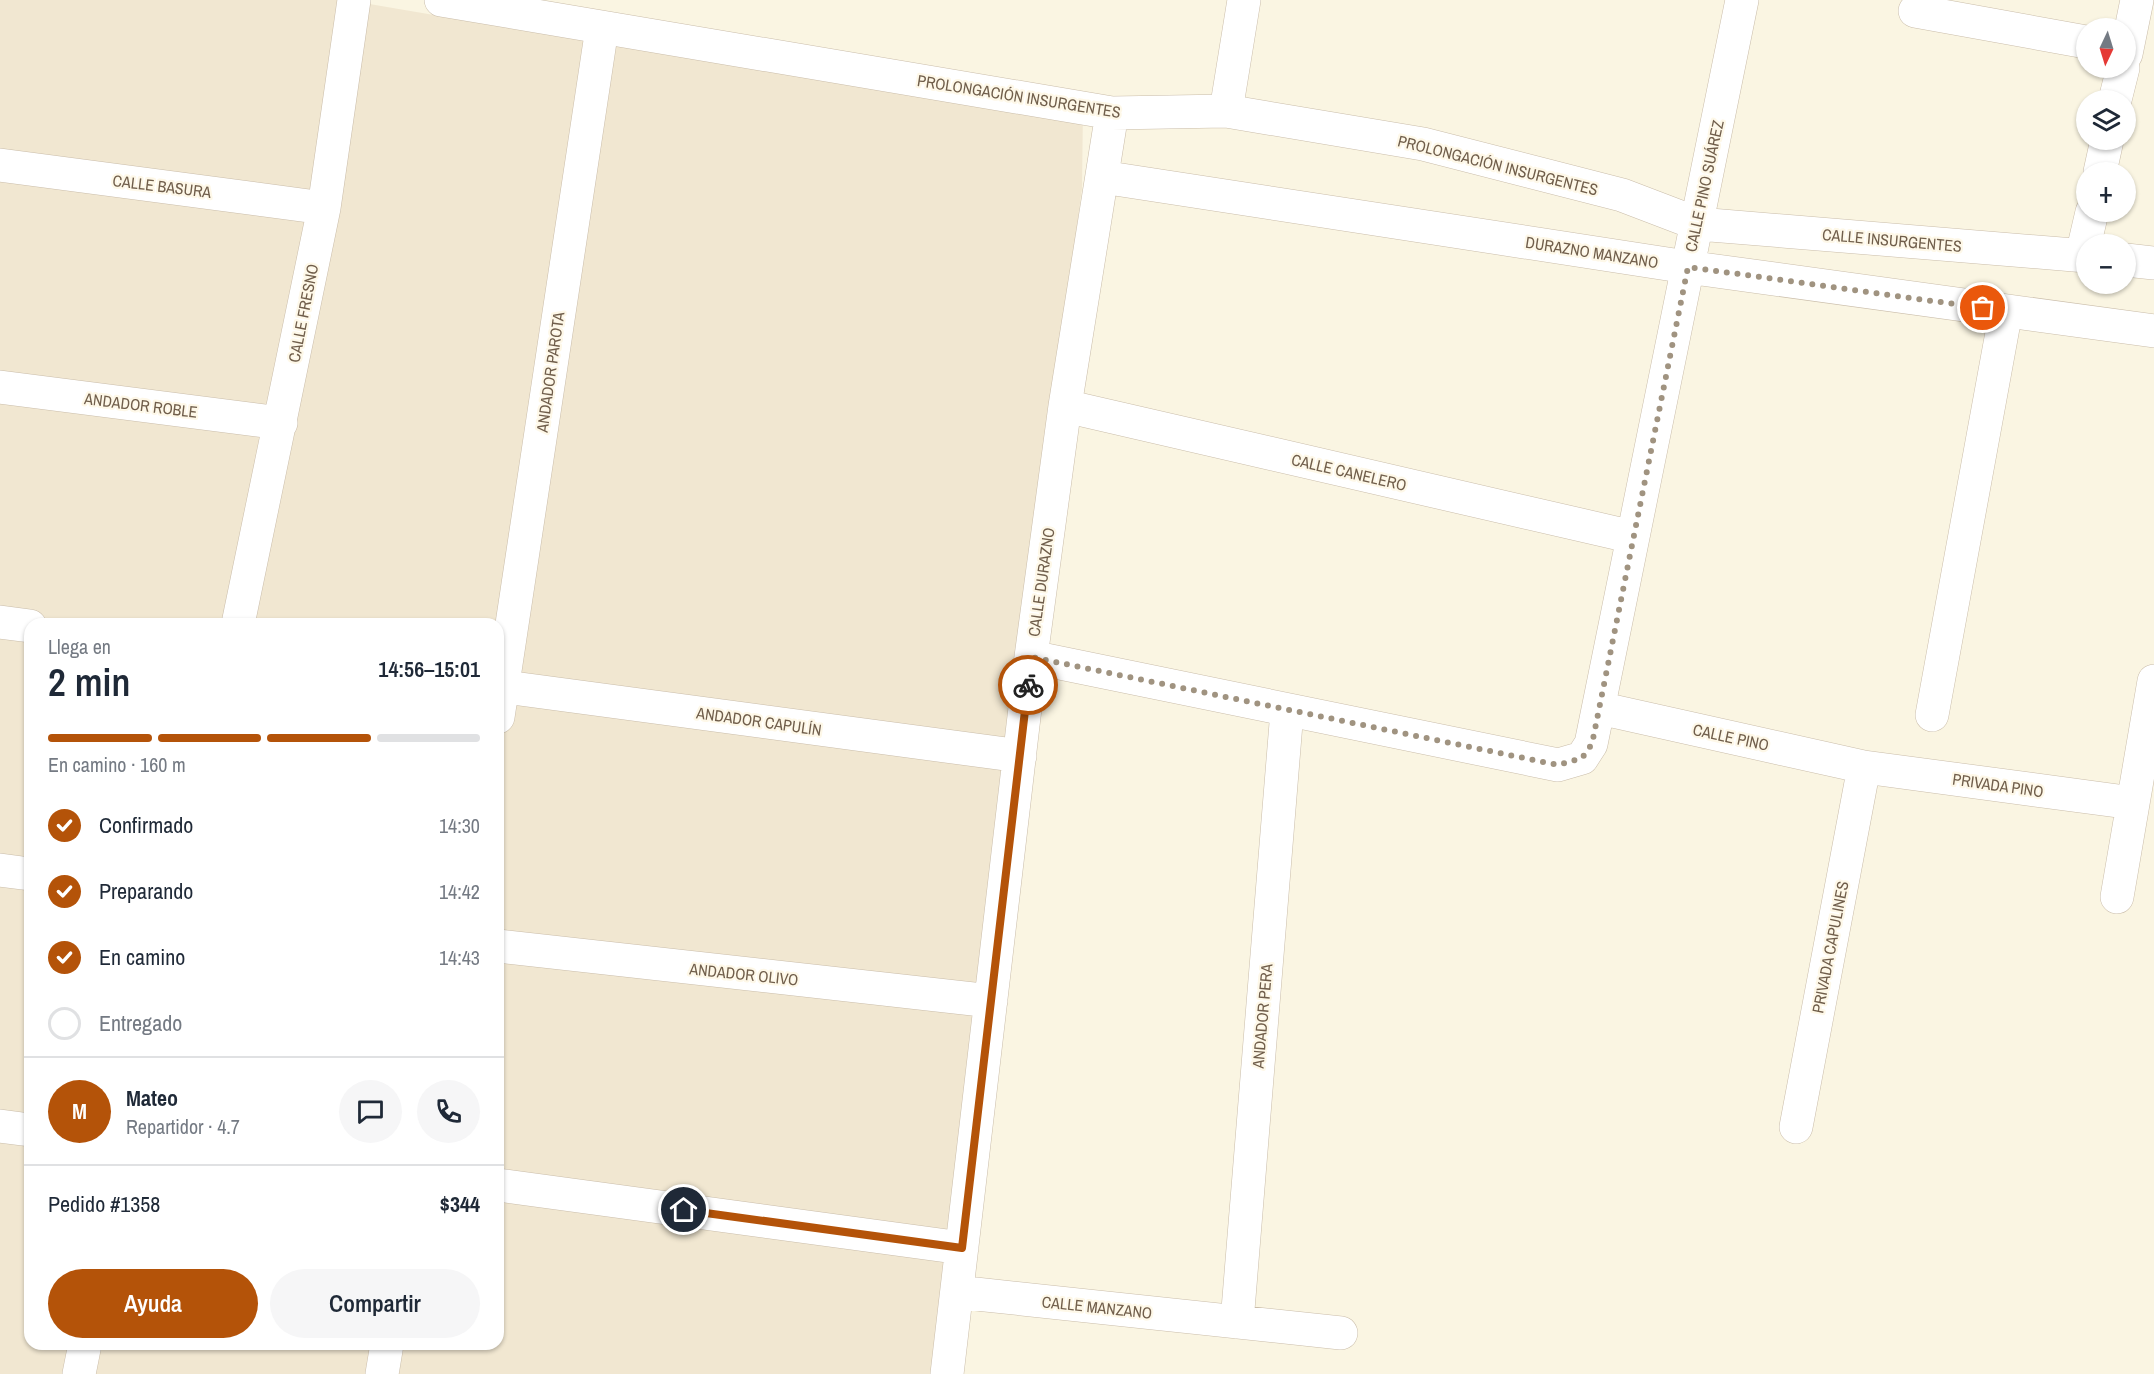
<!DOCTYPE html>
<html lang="es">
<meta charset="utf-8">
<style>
body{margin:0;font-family:"Archivo Narrow",sans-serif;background:#f6f6f7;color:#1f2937;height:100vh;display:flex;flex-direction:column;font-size:22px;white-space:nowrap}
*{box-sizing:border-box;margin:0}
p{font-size:20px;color:#747a83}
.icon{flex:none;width:33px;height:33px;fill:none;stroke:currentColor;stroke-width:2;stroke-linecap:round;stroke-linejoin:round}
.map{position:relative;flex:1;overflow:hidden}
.sheet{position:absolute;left:24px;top:618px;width:480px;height:732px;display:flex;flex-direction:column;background:#fff;border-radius:18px;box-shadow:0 2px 4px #0004}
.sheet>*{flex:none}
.needle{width:39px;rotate:184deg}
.controls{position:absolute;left:2076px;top:18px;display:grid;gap:12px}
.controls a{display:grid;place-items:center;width:60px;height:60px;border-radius:50%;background:#fff;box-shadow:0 2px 4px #0004;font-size:30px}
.pin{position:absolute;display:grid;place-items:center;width:51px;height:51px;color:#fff;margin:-26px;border:3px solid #fff;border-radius:50%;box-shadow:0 2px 6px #0007}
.courier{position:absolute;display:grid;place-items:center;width:60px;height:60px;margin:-30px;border:4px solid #b45309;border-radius:50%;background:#fff;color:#222;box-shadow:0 2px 8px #0007}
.head em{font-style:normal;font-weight:600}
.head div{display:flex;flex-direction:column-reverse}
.head{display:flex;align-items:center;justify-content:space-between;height:102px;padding:0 24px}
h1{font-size:39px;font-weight:600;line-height:45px}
.bar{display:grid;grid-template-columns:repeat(4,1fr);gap:9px 6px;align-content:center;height:72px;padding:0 24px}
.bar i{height:8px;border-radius:4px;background:#e0e1e3}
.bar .current{background:#b45309}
.bar p{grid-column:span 4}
.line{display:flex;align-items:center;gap:15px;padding:0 24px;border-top:2px solid #e0e1e3}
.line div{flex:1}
.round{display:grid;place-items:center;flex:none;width:63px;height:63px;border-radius:32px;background:#f6f6f7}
ol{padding:0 24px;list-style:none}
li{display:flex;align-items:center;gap:18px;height:66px}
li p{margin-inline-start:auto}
li .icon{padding:6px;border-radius:50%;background:#b45309;color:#fff;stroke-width:4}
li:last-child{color:#747a83}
li i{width:33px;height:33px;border:3px solid #e0e1e3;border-radius:50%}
.primary-button{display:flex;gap:12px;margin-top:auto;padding:12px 24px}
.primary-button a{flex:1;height:69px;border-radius:36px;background:#b45309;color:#fff;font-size:24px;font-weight:600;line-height:69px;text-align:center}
.primary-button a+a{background:#f6f6f7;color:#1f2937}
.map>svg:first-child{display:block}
.residential{fill:#f1e7d1;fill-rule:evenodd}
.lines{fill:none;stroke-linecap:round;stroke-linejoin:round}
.minor-casing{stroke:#cabdaa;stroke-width:34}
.minor{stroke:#fff;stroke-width:33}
.done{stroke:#a09380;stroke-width:6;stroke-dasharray:0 10.8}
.route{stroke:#b45309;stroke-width:8}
.labels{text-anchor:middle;stroke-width:4.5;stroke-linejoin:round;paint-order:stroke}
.street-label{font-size:16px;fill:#705e4b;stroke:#fef8e8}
</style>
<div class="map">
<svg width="2154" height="1374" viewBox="0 0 2154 1374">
<rect width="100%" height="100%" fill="#faf5e2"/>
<path class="residential" d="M0,0h346l264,45 473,62 -1,81 -77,577 -73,609h-932zM30,624h468v720h-468z"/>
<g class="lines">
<defs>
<path id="minor" d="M441,0l671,113 114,-2 197,33 199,51 76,29 388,32
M1915,11l171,31
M2126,54l11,-54
M2115,100l8,-32
M1226,111l18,-111
M0,165l324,43
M2100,172l7,-32
M1102,177l585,90 467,64
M2082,255l10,-43
M2126,260l28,3
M0,387l281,36
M1065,406l568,131
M0,622l30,4
M238,624l86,-416 30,-208
M1031,657l527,108 24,-7 9,-14 151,-744
M498,686l522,70
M1599,708l265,59 269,36
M1932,715l74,-404
M498,717l104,-689
M0,870l30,4
M2117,897l37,-216
M498,946l493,55
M0,1126l30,4
M1796,1127l68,-360
M498,1185l464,63
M957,1292l384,41
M1237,1322l50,-611
M79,1374l6,-30
M382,1374l5,-30
M947,1374l84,-717 34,-251 47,-293"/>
</defs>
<use href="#minor" class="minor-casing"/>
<use href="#minor" class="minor"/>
</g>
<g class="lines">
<path class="done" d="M1028,685l3,-28 527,108 24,-7 10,-14 96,-477 295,41"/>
<path class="route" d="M684,1210l278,38 66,-563"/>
</g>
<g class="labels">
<g class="street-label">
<text transform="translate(1019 96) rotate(9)" y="6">PROLONGACIÓN INSURGENTES</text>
<text transform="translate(1498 165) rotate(14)" y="6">PROLONGACIÓN INSURGENTES</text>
<text transform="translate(162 186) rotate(7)" y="6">CALLE BASURA</text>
<text transform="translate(1704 186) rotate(-78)" y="6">CALLE PINO SUÁREZ</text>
<text transform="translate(1892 240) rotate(5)" y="6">CALLE INSURGENTES</text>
<text transform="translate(1592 252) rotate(9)" y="6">DURAZNO MANZANO</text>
<text transform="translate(303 313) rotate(-79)" y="6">CALLE FRESNO</text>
<text transform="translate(550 372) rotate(-82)" y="6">ANDADOR PAROTA</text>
<text transform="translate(141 405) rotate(7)" y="6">ANDADOR ROBLE</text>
<text transform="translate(1349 472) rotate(13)" y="6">CALLE CANELERO</text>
<text transform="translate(1041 582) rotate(-82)" y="6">CALLE DURAZNO</text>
<text transform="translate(759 721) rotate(8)" y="6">ANDADOR CAPULÍN</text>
<text transform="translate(1731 737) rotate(12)" y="6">CALLE PINO</text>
<text transform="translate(1998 785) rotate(8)" y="6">PRIVADA PINO</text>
<text transform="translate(1830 947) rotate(-79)" y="6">PRIVADA CAPULINES</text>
<text transform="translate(744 974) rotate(6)" y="6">ANDADOR OLIVO</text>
<text transform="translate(1262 1016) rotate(-85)" y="6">ANDADOR PERA</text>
<text transform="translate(1097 1307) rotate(6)" y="6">CALLE MANZANO</text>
</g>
</g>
</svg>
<div class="controls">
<a><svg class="needle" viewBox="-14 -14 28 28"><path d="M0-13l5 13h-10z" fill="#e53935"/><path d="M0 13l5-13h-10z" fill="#747a83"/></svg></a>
<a><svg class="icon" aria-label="layers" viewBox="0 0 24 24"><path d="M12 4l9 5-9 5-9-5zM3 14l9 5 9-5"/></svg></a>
<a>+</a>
<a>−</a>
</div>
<div class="pin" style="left:1983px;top:308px;background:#ea580c"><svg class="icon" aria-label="bag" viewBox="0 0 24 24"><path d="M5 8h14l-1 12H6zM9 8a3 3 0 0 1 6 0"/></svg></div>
<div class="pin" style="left:684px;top:1210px;background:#1f2937"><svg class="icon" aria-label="home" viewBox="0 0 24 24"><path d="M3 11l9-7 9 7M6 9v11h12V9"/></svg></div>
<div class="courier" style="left:1028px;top:685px"><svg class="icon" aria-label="bike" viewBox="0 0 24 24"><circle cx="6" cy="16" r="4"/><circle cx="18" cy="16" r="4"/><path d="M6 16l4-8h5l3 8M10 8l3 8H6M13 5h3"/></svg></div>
<section class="sheet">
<div class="head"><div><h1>2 min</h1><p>Llega en</p></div><em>14:56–15:01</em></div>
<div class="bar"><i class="current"></i><i class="current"></i><i class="current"></i><i></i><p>En camino · 160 m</p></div>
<ol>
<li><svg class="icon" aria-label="check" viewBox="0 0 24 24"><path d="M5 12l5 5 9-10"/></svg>Confirmado<p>14:30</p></li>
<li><svg class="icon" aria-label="check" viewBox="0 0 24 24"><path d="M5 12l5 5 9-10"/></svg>Preparando<p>14:42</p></li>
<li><svg class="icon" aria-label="check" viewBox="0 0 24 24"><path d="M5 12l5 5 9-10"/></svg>En camino<p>14:43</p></li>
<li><i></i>Entregado</li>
</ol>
<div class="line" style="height:108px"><b class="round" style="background:#b45309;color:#fff">M</b><div><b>Mateo</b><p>Repartidor · 4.7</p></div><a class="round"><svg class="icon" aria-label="chat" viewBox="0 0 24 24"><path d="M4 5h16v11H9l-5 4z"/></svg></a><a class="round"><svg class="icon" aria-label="phone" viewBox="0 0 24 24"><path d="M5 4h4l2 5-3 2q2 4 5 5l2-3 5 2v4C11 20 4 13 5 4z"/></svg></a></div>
<div class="line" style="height:78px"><div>Pedido #1358</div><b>$344</b></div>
<div class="primary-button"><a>Ayuda</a><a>Compartir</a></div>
</section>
</div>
